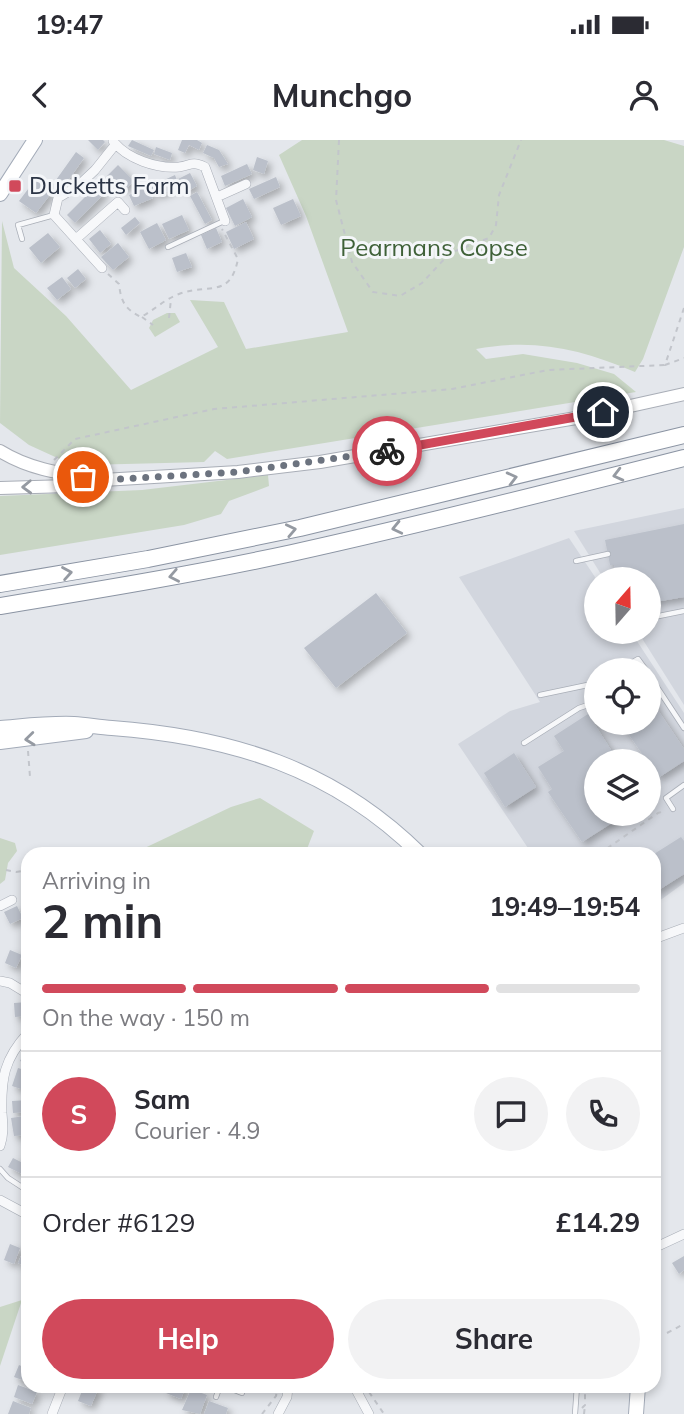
<!DOCTYPE html>
<meta charset="utf-8">
<style>
body{margin:0;font-family:Mulish,sans-serif;background:#f2f2f3;color:#2b2b33;height:100vh;display:flex;flex-direction:column;font-size:26px;white-space:nowrap}
*{box-sizing:border-box;margin:0}
p{font-size:23px;color:#7c7c81}
.icon{flex:none;width:38px;height:38px;fill:none;stroke:currentColor;stroke-width:2;stroke-linecap:round;stroke-linejoin:round}
.map{position:relative;flex:1;overflow:hidden}
.drawer{position:absolute;left:21px;top:707px;width:640px;height:546px;display:flex;flex-direction:column;background:#fff;border-radius:21px;box-shadow:0 4px 10px #0003}
.drawer>*{flex:none}
.needle{width:46px;rotate:20deg}
.fabs{position:absolute;left:584px;top:427px;display:grid;gap:14px}
.fabs a{display:grid;place-items:center;width:77px;height:77px;border-radius:50%;background:#fff;box-shadow:0 4px 10px #0003;font-size:35px}
.pin{position:absolute;display:grid;place-items:center;width:60px;height:60px;color:#fff;margin:-30px;border:4px solid #fff;border-radius:50%;box-shadow:0 2px 7px #0007}
.courier{position:absolute;display:grid;place-items:center;width:70px;height:70px;margin:-35px;border:5px solid #d1495b;border-radius:50%;background:#fff;color:#222;box-shadow:0 2px 9px #0007}
.head em{font-style:normal;font-weight:700}
.head div{display:flex;flex-direction:column-reverse}
.head{display:flex;align-items:center;justify-content:space-between;height:119px;padding:0 21px}
h1{font-size:46px;font-weight:700;line-height:52px}
.bar{display:grid;grid-template-columns:repeat(4,1fr);gap:10px 7px;align-content:center;height:84px;padding:0 21px}
.bar i{height:9px;border-radius:5px;background:#e1e1e2}
.bar .on{background:#d1495b}
.bar p{grid-column:span 4}
.line{display:flex;align-items:center;gap:18px;padding:0 21px;border-top:2px solid #e1e1e2}
.line div{flex:1}
.round{display:grid;place-items:center;flex:none;width:74px;height:74px;border-radius:37px;background:#f2f2f3}
.cta{display:flex;gap:14px;margin-top:auto;padding:14px 21px}
.cta a{flex:1;height:80px;border-radius:42px;background:#d1495b;color:#fff;font-size:28px;font-weight:700;line-height:80px;text-align:center}
.cta a+a{background:#f2f2f3;color:#2b2b33}
.status{display:flex;justify-content:space-between;align-items:center;height:49px;padding:0 35px;background:#fff;direction:ltr}
.status svg{height:19px;fill:currentColor}
header{display:flex;justify-content:space-between;align-items:center;height:91px;padding:0 21px;background:#fff;font-size:32px;font-weight:700}
.map>svg:first-child{display:block}
.built{fill:#d2d6de;fill-rule:evenodd}
.green{fill:#c9d6c5}
.building{fill:#bbc0ca;filter:url(#shadow)}
.lines{fill:none;stroke-linecap:round;stroke-linejoin:round}
.lane-casing{stroke:#a9aeb7;stroke-width:6}
.street-casing{stroke:#a9aeb7;stroke-width:10}
.secondary-casing{stroke:#a9aeb7;stroke-width:14}
.primary-casing{stroke:#a3abb8;stroke-width:16}
.highway-casing{stroke:#8b94a3;stroke-width:18}
.path{stroke:#c2c5cb;stroke-width:2;stroke-dasharray:5 5;stroke-linecap:butt}
.lane{stroke:#f7f8fa;stroke-width:4.5}
.street{stroke:#f7f8fa;stroke-width:9}
.secondary{stroke:#fff;stroke-width:12}
.primary{stroke:#fff;stroke-width:14}
.highway{stroke:#fff;stroke-width:16}
.oneway{stroke:#959aa2}
.done{stroke:#6c737f;stroke-width:7;stroke-dasharray:0 12.6}
.route{stroke:#d1495b;stroke-width:9}
.poi-dot{fill:#d1495b;stroke:#f4f6f9;stroke-width:2.5}
.labels{text-anchor:middle;stroke-width:6;stroke-linejoin:round;paint-order:stroke}
.poi-label{font-size:24px;fill:#2b3445;stroke:#f4f6f9;text-anchor:start}
.park-label{font-size:24px;fill:#3f6138;stroke:#f4f6f9}
</style>
<div class="status"><b>19:47</b><svg viewBox="0 0 49 12"><path d="M0 12V9h3v3zM5 12V6h3v6zM10 12V3h3v9zM15 12V0h3v12zM26 1h20v11H26zM47 4h2v5h-2z"/></svg></div>
<header><svg class="icon" aria-label="back" viewBox="0 0 24 24"><path d="M15 5l-7 7 7 7"/></svg>Munchgo<svg class="icon" aria-label="person" viewBox="0 0 24 24"><circle cx="12" cy="8" r="4"/><path d="M4 21q1-7 8-7t8 7"/></svg></header>
<div class="map">
<svg width="684" height="1274" viewBox="0 0 684 1274">
<defs>
<filter id="shadow"><feDropShadow dx="4" dy="4" stdDeviation="3.5" flood-color="#0004"/></filter>
</defs>
<rect width="100%" height="100%" fill="#e4e7ec"/>
<path class="built" d="M684,368v197l-46,-73h11v-53h-45l-30,-48z
M569,398l28,42v52h34l53,81v170l-29,21 -1,-50h-122l-74,-110 52,-33 30,-9 -81,-125zM597,530h52v53h-52zM597,621h52v53h-52z"/>
<path class="green" d="M302,0h362l20,6v101l-41,112 -8,13c-54,-23 -100,-34 -159,-23l10,10 37,-5 54,9 37,11 22,18 -409,67 -12,-8 -11,11 -118,3 -22,-4 -35,-16 -29,-22 2,-202 12,47 52,48 65,74 87,-43 -28,-47 34,2 22,47 102,-17 -42,-116 -27,-61z
M167,173h8l5,9 -25,15 -6,-9 4,-8z
M268,335l1,11 -40,15 -8,13 -37,11 -184,30v-59l142,-6z
M260,658l54,33 -9,23h-173l99,-47z
M0,698l15,5 2,8 -9,12 -3,17 -5,4z
M22,1160l-22,66v-59z"/>
<path class="building" d="M88,0h15l2,2 -7,8z
M132,0l22,10 -3,6 -23,-10z
M182,0h15l5,3 -3,7 -10,-5 -4,8 -7,-3z
M207,5l12,5 9,14 -9,3 -5,-9 -11,-5z
M156,7l16,6 -2,7 -16,-6z
M76,12l8,6 -25,35 -8,-6z
M257,17l11,4 -4,13 -11,-4z
M247,24l5,10 -27,12 -4,-10z
M118,25l16,16 -10,9 -11,-11 -4,3 -4,-4z
M190,33l7,13 -11,6 -8,-13z
M175,35l4,11 -23,10 -5,-10z
M276,37l4,10 -26,12 -5,-10z
M35,40l17,12 -16,21 -17,-12z
M97,45l8,8 -30,30 -8,-8z
M147,46l6,12 -19,8 -5,-11z
M197,52l15,28 -7,4 -15,-28z
M243,59l9,18 -17,9 -9,-18z
M293,59l8,17 -20,9 -8,-17z
M182,75l7,15 -20,9 -7,-15z
M135,77l5,6 -14,12 -5,-7z
M246,82l8,17 -20,10 -8,-17z
M157,83l9,17 -17,9 -9,-17z
M216,88l6,14 -15,7 -6,-14z
M100,90l11,14 -11,9 -11,-14z
M48,93l12,14 -19,16 -12,-15z
M118,103l11,14 -16,13 -12,-13z
M186,113l6,14 -15,5 -5,-14z
M78,129l8,10 -11,9 -8,-10z
M62,137l9,12 -14,11 -10,-12z
M684,384v73l-35,6v-24h-32l-3,-14h-4l-5,-25z
M376,453l31,40 -71,55 -32,-40z
M649,557l35,52v12l-26,17 -9,-17h-2l-26,-38h28z
M588,574l30,47h-21v53h29l-44,28 -34,-50 4,-3 -14,-22 26,-16 -10,-15z
M514,613l22,34 -31,20 -21,-34z
M681,697l3,4v33l-30,19v-39z
M17,766l6,12 -13,6 -6,-12z
M10,810l12,5 -6,13 -11,-5z
M27,862l1,14 -13,1 -1,-14z
M28,905v20l-8,-4z
M18,928l10,3 -7,18 -9,-3z
M28,960v12l-15,1 -1,-12z
M24,976l2,19 -12,1 -3,-18z
M13,1018l14,7 -5,9 -14,-7z
M10,1104l10,4 -6,16 -10,-4z
M24,1109l4,2v17l-10,-5z
M684,1116v14l-5,4 -7,-11z
M19,1225l9,4v13l-14,-5z
M18,1245l19,7 -5,12 -18,-7z
M84,1246l15,1 -8,19 -13,-5z
M168,1246h18l-5,13 -15,-6z
M191,1249l16,6 -7,19 -18,-4z
M13,1261l18,7 -2,6h-21z
M209,1261l19,7 -2,6h-22z"/>
<g class="lines">
<defs>
<path id="lane" d="M22,99l-4,-14 36,-10
M168,107l56,-26
M576,421l32,-7
M649,478l35,-7
M619,530l19,-11 8,11
M649,535l35,53
M540,555l57,-12
M524,603l55,-35 18,-6
M673,669l-7,-11 18,-13
M0,1029l8,9 20,13
M224,1246l18,7
M216,1257l4,-11
M575,1274l2,-28"/>
<path id="street" d="M113,1c14,18 44,28 66,26 13,-2 12,-6 26,0l20,54
M217,57l29,-13
M76,99l42,-37 7,8
M102,128l-48,-53 4,-17 20,-12 17,-16 20,-25
M0,766l12,-6
M654,799l30,-11
M0,841l10,2 18,11
M0,1006c4,-11 3,-21 2,-33 -1,-35 2,-54 26,-80
M0,1060l28,15
M654,1108l30,-14
M354,1246l15,28
M52,1274l11,-28
M278,1274l9,-17 1,-10"/>
<path id="secondary" d="M0,311c29,18 59,22 92,27
M0,348l69,-2 34,-6 135,-8 82,-10 256,-44 108,-24"/>
<path id="primary" d="M0,54l35,-54
M0,588c25,-2 49,-5 74,-4 13,1 25,3 38,4 119,9 221,40 308,126
M0,602l86,-11
M636,1274l2,-28"/>
<path id="highway" d="M0,444l148,-25 152,-31 384,-93
M0,466c98,-16 195,-32 292,-53 131,-29 262,-62 392,-95"/>
</defs>
<use href="#lane" class="lane-casing"/>
<use href="#street" class="street-casing"/>
<use href="#secondary" class="secondary-casing"/>
<use href="#primary" class="primary-casing"/>
<use href="#highway" class="highway-casing"/>
<path class="path" d="M339,0l-3,60 16,62 21,30 27,4 22,-13 28,-30 39,-15 7,-13 3,-30 22,-55
M108,134l11,10c2,18 6,25 22,33 13,-7 24,-18 38,-23 30,-11 51,5 59,-35l-16,-30
M684,168l-19,57 19,-7
M142,177l11,8
M169,178l2,-19
M54,320l21,-21 139,-30 238,-20 96,-19 117,-5
M28,611l2,26
M599,714l59,-41 7,-2
M6,730l10,2 12,-2
M667,1193l17,-9
M369,1252l15,22
M582,1268l3,-3v-15
M262,1274l14,-18 1,-6
M584,1274l1,-9"/>
<use href="#lane" class="lane"/>
<use href="#street" class="street"/>
<use href="#secondary" class="secondary"/>
<use href="#primary" class="primary"/>
<use href="#highway" class="highway"/>
</g>
<defs><path id="oneway-chevron" d="M-2-3.5L2.5 0L-2 3.5" fill="none" stroke-width="1.6" stroke-linecap="round" stroke-linejoin="round" transform="scale(1.75)"/></defs>
<g class="oneway">
<use href="#oneway-chevron" transform="translate(618 335) rotate(166)"/>
<use href="#oneway-chevron" transform="translate(512 338) rotate(-14)"/>
<use href="#oneway-chevron" transform="translate(27 347) rotate(178)"/>
<use href="#oneway-chevron" transform="translate(397 388) rotate(167)"/>
<use href="#oneway-chevron" transform="translate(291 390) rotate(-12)"/>
<use href="#oneway-chevron" transform="translate(67 433) rotate(-10)"/>
<use href="#oneway-chevron" transform="translate(174 436) rotate(169)"/>
<use href="#oneway-chevron" transform="translate(30 599) rotate(174)"/>
</g>
<g class="lines">
<path class="done" d="M83,337l20,3 135,-8 149,-21"/>
<path class="route" d="M387,311l216,-39"/>
</g>
<rect class="poi-dot" x="8" y="39" width="14" height="14" rx="3.5"/>
<g class="labels">
<g class="poi-label">
<text x="29" y="54">Ducketts Farm</text>
</g>
<g class="park-label">
<text x="434" y="116">Pearmans Copse</text>
</g>
</g>
</svg>
<div class="fabs">
<a><svg class="needle" viewBox="-14 -14 28 28"><path d="M0-13l5 13h-10z" fill="#e53935"/><path d="M0 13l5-13h-10z" fill="#7c7c81"/></svg></a>
<a><svg class="icon" aria-label="locate" viewBox="0 0 24 24"><circle cx="12" cy="12" r="6"/><path d="M12 2v4M12 18v4M2 12h4M18 12h4"/></svg></a>
<a><svg class="icon" aria-label="layers" viewBox="0 0 24 24"><path d="M12 4l9 5-9 5-9-5zM3 14l9 5 9-5"/></svg></a>
</div>
<div class="pin" style="left:83px;top:337px;background:#ea580c"><svg class="icon" aria-label="bag" viewBox="0 0 24 24"><path d="M5 8h14l-1 12H6zM9 8a3 3 0 0 1 6 0"/></svg></div>
<div class="pin" style="left:603px;top:272px;background:#1f2937"><svg class="icon" aria-label="home" viewBox="0 0 24 24"><path d="M3 11l9-7 9 7M6 9v11h12V9"/></svg></div>
<div class="courier" style="left:387px;top:311px"><svg class="icon" aria-label="bike" viewBox="0 0 24 24"><circle cx="6" cy="16" r="4"/><circle cx="18" cy="16" r="4"/><path d="M6 16l4-8h5l3 8M10 8l3 8H6M13 5h3"/></svg></div>
<section class="drawer">
<div class="head"><div><h1>2 min</h1><p>Arriving in</p></div><em>19:49–19:54</em></div>
<div class="bar"><i class="on"></i><i class="on"></i><i class="on"></i><i></i><p>On the way · 150 m</p></div>
<div class="line" style="height:126px"><b class="round" style="background:#d1495b;color:#fff">S</b><div><b>Sam</b><p>Courier · 4.9</p></div><a class="round"><svg class="icon" aria-label="chat" viewBox="0 0 24 24"><path d="M4 5h16v11H9l-5 4z"/></svg></a><a class="round"><svg class="icon" aria-label="phone" viewBox="0 0 24 24"><path d="M5 4h4l2 5-3 2q2 4 5 5l2-3 5 2v4C11 20 4 13 5 4z"/></svg></a></div>
<div class="line" style="height:91px"><div>Order #6129</div><b>£14.29</b></div>
<div class="cta"><a>Help</a><a>Share</a></div>
</section>
</div>
